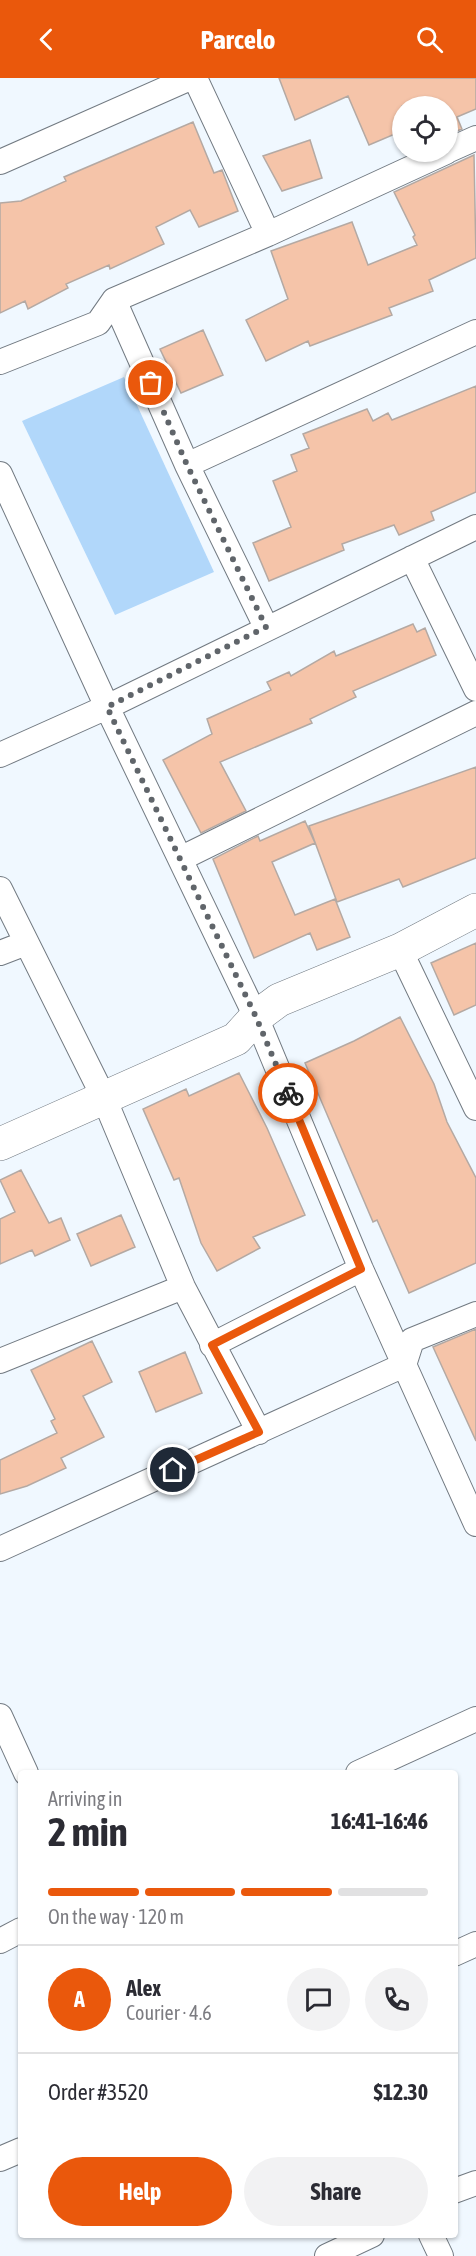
<!DOCTYPE html>
<meta charset="utf-8">
<style>
body{margin:0;font-family:"Asap Condensed",sans-serif;background:#f2f2f3;color:#2b2b33;height:100vh;display:flex;flex-direction:column;font-size:22px;white-space:nowrap}
*{box-sizing:border-box;margin:0}
p{font-size:20px;color:#7c7c81}
.icon{flex:none;width:33px;height:33px;fill:none;stroke:currentColor;stroke-width:2;stroke-linecap:round;stroke-linejoin:round}
.map{position:relative;flex:1;overflow:hidden}
.side{position:absolute;left:18px;top:1692px;width:440px;height:468px;display:flex;flex-direction:column;background:#fff;border-radius:6px;box-shadow:0 2px 4px #0004}
.side>*{flex:none}
.tools{position:absolute;left:392px;top:18px;display:grid;gap:12px}
.tools a{display:grid;place-items:center;width:66px;height:66px;border-radius:50%;background:#fff;box-shadow:0 2px 4px #0004;font-size:30px}
.pin{position:absolute;display:grid;place-items:center;width:51px;height:51px;color:#fff;margin:-26px;border:3px solid #fff;border-radius:50%;box-shadow:0 2px 6px #0007}
.courier{position:absolute;display:grid;place-items:center;width:60px;height:60px;margin:-30px;border:4px solid #ea580c;border-radius:50%;background:#fff;color:#222;box-shadow:0 2px 8px #0007}
.head em{font-style:normal;font-weight:700}
.head div{display:flex;flex-direction:column-reverse}
.head{display:flex;align-items:center;justify-content:space-between;height:102px;padding:0 30px}
h1{font-size:39px;font-weight:700;line-height:45px}
.bar{display:grid;grid-template-columns:repeat(4,1fr);gap:9px 6px;align-content:center;height:72px;padding:0 30px}
.bar i{height:8px;border-radius:4px;background:#e1e1e2}
.bar .current{background:#ea580c}
.bar p{grid-column:span 4}
.line{display:flex;align-items:center;gap:15px;padding:0 30px;border-top:2px solid #e1e1e2}
.line div{flex:1}
.round{display:grid;place-items:center;flex:none;width:63px;height:63px;border-radius:32px;background:#f2f2f3}
.primary-button{display:flex;gap:12px;margin-top:auto;padding:12px 30px}
.primary-button a{flex:1;height:69px;border-radius:36px;background:#ea580c;color:#fff;font-size:24px;font-weight:700;line-height:69px;text-align:center}
.primary-button a+a{background:#f2f2f3;color:#2b2b33}
header{display:flex;justify-content:space-between;align-items:center;height:78px;padding:0 30px;background:#ea580c;color:#fff;font-size:27px;font-weight:700}
.map>svg:first-child{display:block}
.green{fill:#b1d7fa}
.building{fill:#f5c4a9;stroke:#b4a9a3;stroke-width:1.5}
.lines{fill:none;stroke-linecap:round;stroke-linejoin:round}
.street-casing{stroke:#727a82;stroke-width:26}
.secondary-casing{stroke:#727a82;stroke-width:34}
.street{stroke:#fff;stroke-width:24}
.secondary{stroke:#fff;stroke-width:33}
.done{stroke:#60656a;stroke-width:6;stroke-dasharray:0 10.8}
.route{stroke:#ea580c;stroke-width:8}
</style>
<header><svg class="icon" aria-label="back" viewBox="0 0 24 24"><path d="M15 5l-7 7 7 7"/></svg>Parcelo<svg class="icon" aria-label="search" viewBox="0 0 24 24"><circle cx="10" cy="10" r="6"/><path d="M15 15l6 6"/></svg></header>
<div class="map">
<svg width="476" height="2178" viewBox="0 0 476 2178">
<rect width="100%" height="100%" fill="#f0f8ff"/>
<path class="green" d="M124,299l90,195 -99,43 -93,-194z"/>
<path class="building" d="M279,0h197v31l-19,8 5,12 -15,6v-29h-45v25l-33,14 -21,-49 -53,24z
M193,44l21,51 8,-3 16,41 -39,16 -9,-17 -34,17 8,17 -54,25 -1,-4 -43,19 2,4 -40,21 -3,-8 -25,12v-110l21,-2 45,-20 -2,-4z
M310,62l12,38 -40,13 -19,-35z
M474,77l2,103 -47,22 4,11 -44,17 3,7 -82,31 -2,-5 -42,20 -20,-41 42,-21 -17,-48 81,-29 16,43 49,-20 -4,-8 2,-2 -21,-43z
M203,252l20,45 -42,18 -21,-44z
M476,308v106l-45,20 3,8 -35,15 -5,-10 -52,19 2,6 -75,31 -16,-38 38,-16 -18,-46 24,-10 -6,-16 18,-7 -6,-14 64,-25 6,12 15,-8 4,7z
M413,546l4,8 8,-4 11,27 -83,36 3,6 -46,22 2,4 -92,39 26,49 -45,22 -38,-73 49,-26 -5,-15 64,-29 -4,-8 22,-10 2,4 43,-25 2,5z
M476,689v91l-73,29 -4,-8 -62,23 -28,-76z
M305,743l10,22 -43,19 23,53 40,-16 15,38 -33,13 -7,-17 -56,25 -41,-99 45,-23 2,5z
M476,865v62l-22,10 -23,-52z
M400,939l34,67 13,38 29,56v85l-67,30 -32,-73 -4,2 -68,-159 49,-22z
M239,995l28,55 38,87 -52,22 7,11 -43,23 -16,-28 -22,-65 -5,2 -31,-71 43,-20 3,7z
M21,1092l28,53 12,-5 9,22 -35,16 -3,-6 -32,14v-45l15,-7 -15,-32z
M121,1137l14,32 -44,19 -14,-32z
M476,1251v112l-43,-94z
M92,1263l20,41 -29,14 21,41 -43,21 5,10 -39,18 -27,8v-34l57,-27 -6,-12 4,-2 -24,-49z
M185,1274l17,41 -46,19 -17,-40z"/>
<g class="lines">
<defs>
<path id="street" d="M195,0l73,156
M447,73l29,-13
M0,84l190,-84
M114,222l73,165 79,162
M0,284l98,-39 16,-23 154,-66 178,-82
M187,387l289,-133
M0,396l107,233 149,310 105,252 115,255
M412,480l64,131
M0,677l107,-48 369,-180
M180,781l296,-146
M0,811l104,209 79,189 76,145
M400,872l76,158
M0,875l26,-10
M212,1267l149,-76
M0,1283l183,-74
M0,1471l404,-184 8,-25 64,-26
M0,1638l26,57
M358,1695l118,-54
M0,1863l21,-11
M454,1876l22,-10
M0,2081l21,-9
M454,2113l22,-8
M431,2157l10,21
M327,2178l45,-21"/>
<path id="secondary" d="M0,1066l236,-105 20,-22 23,-17 121,-50 76,-40"/>
</defs>
<use href="#street" class="street-casing"/>
<use href="#secondary" class="secondary-casing"/>
<use href="#street" class="street"/>
<use href="#secondary" class="secondary"/>
</g>
<g class="lines">
<path class="done" d="M151,305l36,82 79,162 -159,80 149,310 32,76"/>
<path class="route" d="M173,1392l86,-38 -47,-87 149,-76 -73,-176"/>
</g>
</svg>
<div class="tools">
<a><svg class="icon" aria-label="locate" viewBox="0 0 24 24"><circle cx="12" cy="12" r="6"/><path d="M12 2v4M12 18v4M2 12h4M18 12h4"/></svg></a>
</div>
<div class="pin" style="left:151px;top:305px;background:#ea580c"><svg class="icon" aria-label="bag" viewBox="0 0 24 24"><path d="M5 8h14l-1 12H6zM9 8a3 3 0 0 1 6 0"/></svg></div>
<div class="pin" style="left:173px;top:1392px;background:#1f2937"><svg class="icon" aria-label="home" viewBox="0 0 24 24"><path d="M3 11l9-7 9 7M6 9v11h12V9"/></svg></div>
<div class="courier" style="left:288px;top:1015px"><svg class="icon" aria-label="bike" viewBox="0 0 24 24"><circle cx="6" cy="16" r="4"/><circle cx="18" cy="16" r="4"/><path d="M6 16l4-8h5l3 8M10 8l3 8H6M13 5h3"/></svg></div>
<section class="side">
<div class="head"><div><h1>2 min</h1><p>Arriving in</p></div><em>16:41–16:46</em></div>
<div class="bar"><i class="current"></i><i class="current"></i><i class="current"></i><i></i><p>On the way · 120 m</p></div>
<div class="line" style="height:108px"><b class="round" style="background:#ea580c;color:#fff">A</b><div><b>Alex</b><p>Courier · 4.6</p></div><a class="round"><svg class="icon" aria-label="chat" viewBox="0 0 24 24"><path d="M4 5h16v11H9l-5 4z"/></svg></a><a class="round"><svg class="icon" aria-label="phone" viewBox="0 0 24 24"><path d="M5 4h4l2 5-3 2q2 4 5 5l2-3 5 2v4C11 20 4 13 5 4z"/></svg></a></div>
<div class="line" style="height:78px"><div>Order #3520</div><b>$12.30</b></div>
<div class="primary-button"><a>Help</a><a>Share</a></div>
</section>
</div>
